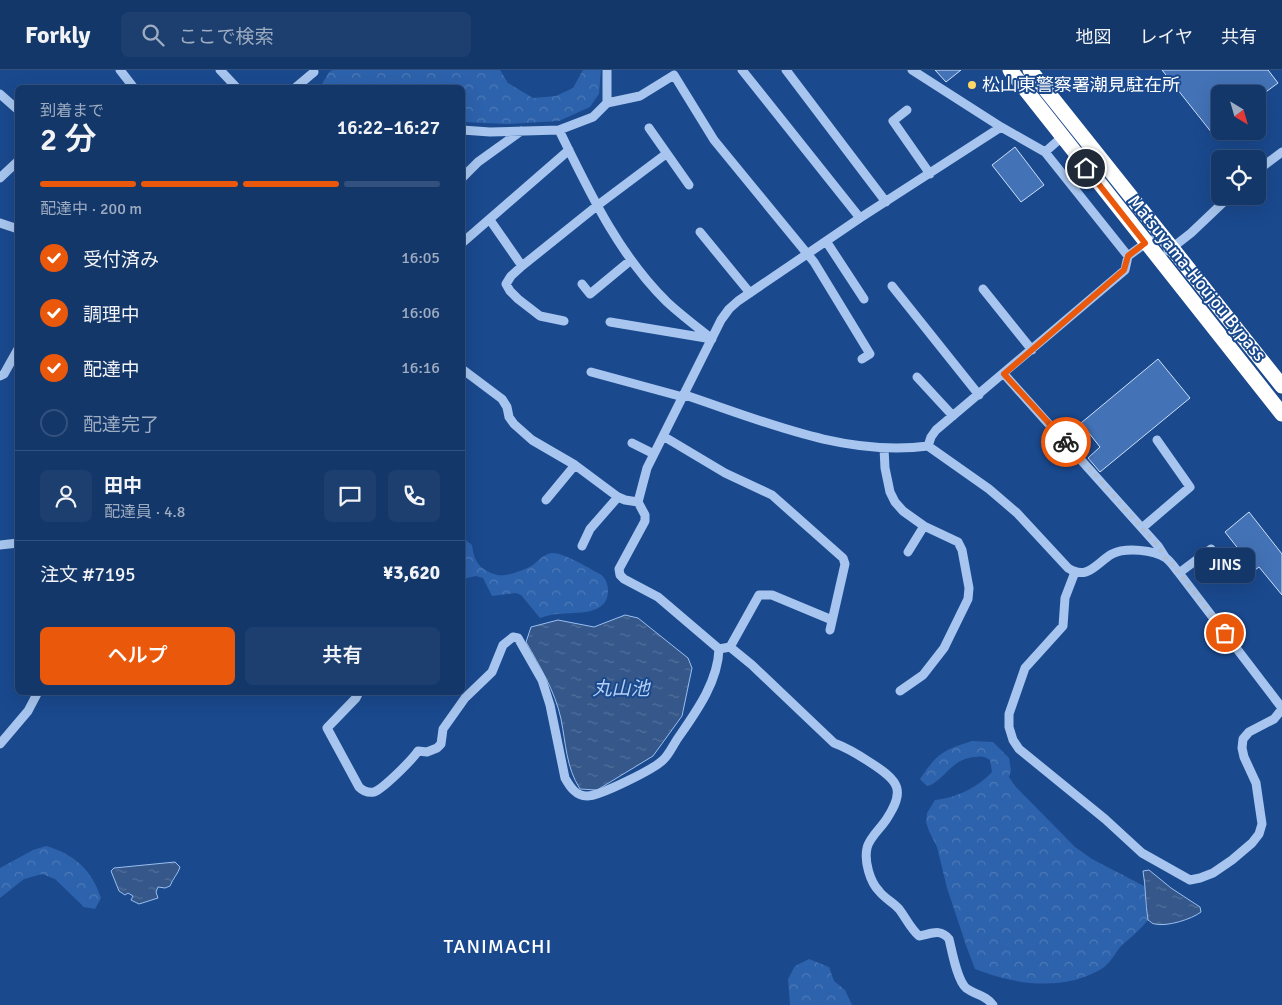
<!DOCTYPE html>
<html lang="ja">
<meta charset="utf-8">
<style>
body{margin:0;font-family:Signika,"Noto Sans JP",sans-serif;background:#1d3f70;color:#f1f3f6;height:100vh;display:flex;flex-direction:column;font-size:19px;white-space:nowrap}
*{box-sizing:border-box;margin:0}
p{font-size:16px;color:#9dacc1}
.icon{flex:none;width:28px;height:28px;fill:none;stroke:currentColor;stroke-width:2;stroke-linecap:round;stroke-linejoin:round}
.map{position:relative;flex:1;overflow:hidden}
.details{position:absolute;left:15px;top:15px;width:450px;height:610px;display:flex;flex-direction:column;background:#14376a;border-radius:8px;box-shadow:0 5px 20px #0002,0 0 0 1px #33517e}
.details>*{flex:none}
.needle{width:32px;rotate:143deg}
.tools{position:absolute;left:1211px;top:15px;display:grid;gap:10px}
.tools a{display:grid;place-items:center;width:55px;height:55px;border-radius:8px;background:#14376a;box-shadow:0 5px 20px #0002,0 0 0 1px #33517e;font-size:25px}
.pin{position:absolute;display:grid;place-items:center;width:42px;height:42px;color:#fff;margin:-21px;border:2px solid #fff;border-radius:50%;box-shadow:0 1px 5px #0007}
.courier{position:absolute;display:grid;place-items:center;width:50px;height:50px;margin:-25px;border:4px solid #ea580c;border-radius:50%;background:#fff;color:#222;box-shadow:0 1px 6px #0007}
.bubble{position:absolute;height:35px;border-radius:8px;background:#14376a;box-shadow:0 5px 20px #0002,0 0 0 1px #33517e;font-size:16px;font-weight:600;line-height:35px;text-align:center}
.headline em{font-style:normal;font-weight:600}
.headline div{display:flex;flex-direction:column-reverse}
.headline{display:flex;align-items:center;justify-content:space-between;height:85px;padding:0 25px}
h1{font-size:32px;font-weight:600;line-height:38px}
.bar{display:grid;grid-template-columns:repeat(4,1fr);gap:8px 5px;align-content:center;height:60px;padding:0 25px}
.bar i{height:6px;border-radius:4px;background:#33517e}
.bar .selected{background:#ea580c}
.bar p{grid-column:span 4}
.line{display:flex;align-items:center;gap:12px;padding:0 25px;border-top:1px solid #33517e}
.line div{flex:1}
.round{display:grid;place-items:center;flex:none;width:52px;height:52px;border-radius:8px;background:#1d3f70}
ol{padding:0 25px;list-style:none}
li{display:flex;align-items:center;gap:15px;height:55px}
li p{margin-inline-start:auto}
li .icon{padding:5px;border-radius:50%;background:#ea580c;color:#fff;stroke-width:4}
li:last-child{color:#9dacc1}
li i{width:28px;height:28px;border:2px solid #33517e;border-radius:50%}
.primary-button{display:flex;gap:10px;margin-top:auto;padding:10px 25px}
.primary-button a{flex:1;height:58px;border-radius:8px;background:#ea580c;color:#fff;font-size:20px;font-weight:600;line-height:58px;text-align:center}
.primary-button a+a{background:#1d3f70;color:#f1f3f6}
header{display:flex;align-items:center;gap:30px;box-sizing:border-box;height:70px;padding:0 25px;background:#14376a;border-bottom:1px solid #33517e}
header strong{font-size:24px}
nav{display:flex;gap:28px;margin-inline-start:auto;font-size:18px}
.search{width:350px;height:45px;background:#1d3f70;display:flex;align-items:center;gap:12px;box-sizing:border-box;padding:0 18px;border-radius:8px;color:#9dacc1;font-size:19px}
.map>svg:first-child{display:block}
.forest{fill:url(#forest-crowns)}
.water{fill:url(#water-ripples);stroke:#9abff0}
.building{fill:#4372b6;stroke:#cde0fa}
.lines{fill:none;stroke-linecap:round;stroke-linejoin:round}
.minor{stroke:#a7c5ee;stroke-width:9}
.highway{stroke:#fff;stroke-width:15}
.done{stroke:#afbfd7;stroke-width:5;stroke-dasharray:0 9}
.route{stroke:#ea580c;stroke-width:6}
.poi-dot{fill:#ffd764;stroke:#1a498e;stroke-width:2}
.labels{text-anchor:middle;stroke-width:4;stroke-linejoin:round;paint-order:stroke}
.poi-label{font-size:18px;fill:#fff;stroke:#1a498e;text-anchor:start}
.street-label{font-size:18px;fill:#fff;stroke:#1a498e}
.water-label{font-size:19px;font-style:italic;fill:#b3cff5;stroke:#1a498e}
.quarter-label{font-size:20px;letter-spacing:1px;fill:#fff;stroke:#1a498e}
</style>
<header>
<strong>Forkly</strong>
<div class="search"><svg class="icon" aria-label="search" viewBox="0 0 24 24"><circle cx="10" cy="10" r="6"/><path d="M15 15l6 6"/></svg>ここで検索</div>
<nav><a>地図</a><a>レイヤ</a><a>共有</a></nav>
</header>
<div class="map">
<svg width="1282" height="935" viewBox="0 0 1282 935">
<defs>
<pattern id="forest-crowns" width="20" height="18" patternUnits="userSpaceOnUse" patternTransform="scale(1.25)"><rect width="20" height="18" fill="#2d62ac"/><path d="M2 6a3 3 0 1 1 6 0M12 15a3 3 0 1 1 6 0" fill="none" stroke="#4c7ab8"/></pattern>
<pattern id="water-ripples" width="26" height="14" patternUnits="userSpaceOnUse" patternTransform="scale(1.25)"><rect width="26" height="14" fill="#355789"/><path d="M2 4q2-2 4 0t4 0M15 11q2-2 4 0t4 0" fill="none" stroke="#53709b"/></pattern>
</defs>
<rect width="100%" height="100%" fill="#1a498e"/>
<path class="forest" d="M333,0h167l8,13 25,15 23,-2 17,-8 10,-18h18l-2,24 -9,13 -31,14 -52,3 -44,-2 -1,-34 -139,-1 -1,-3 7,-12z
M463,468l9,7c2,17 8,25 25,30 9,2 28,-5 36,-10 6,-5 11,-11 19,-12 12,0 35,14 46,20 7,3 10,10 10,18 0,25 -32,21 -49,23 -6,0 -13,2 -19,4l-19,-23 -5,-2 -24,3 -9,-18 -7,-2 -13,3z
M972,671l21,1 16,16 2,12 -2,7 6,9 60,61 17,12 54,28 -1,16 3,17c-8,10 -18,18 -28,27 -5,7 -10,16 -17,21 -38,24 -88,17 -128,1l-8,-21 -20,-60 -10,-41 -8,-16 -3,-9 1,-9 8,-13c21,-2 43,-13 57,-28l-2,-12c-6,-4 -8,-4 -15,-3 -23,2 -27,18 -44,28l-4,1 -7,-7c17,-26 24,-29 52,-38z
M46,776c28,8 46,24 55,52l-6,11 -11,-2 -29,-28 -13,-5 -18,5 -24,19v-30l33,-18z
M809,889l20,8 5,14 11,9 7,15h-62l-2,-26 7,-13z"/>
<path class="water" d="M625,545l13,3 50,40 4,10 -10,48 -29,40 -56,34 -17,-1c-14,-22 -14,-45 -19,-70 -6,-28 -21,-52 -35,-77l5,-15 27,-7 36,7z
M175,792l5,5c-2,7 -7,11 -10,19l-5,2 -7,-1 -2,5 2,6 -19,6 -8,-4 2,-4 -5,-3 -3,2 -6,-4 -8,-20 3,-3z
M1149,800l22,18 29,19 1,5c-9,7 -34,15 -46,12 -3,0 -5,-3 -7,-4 -3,-17 -2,-33 -5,-49z"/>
<path class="building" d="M935,0h26l-15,12z
M1162,0h106l10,13 -15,11h-43v32l-8,7z
M1015,77l29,38 -23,17 -29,-37z
M1158,289l32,39 -90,74 -12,-14 12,-11 -19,-24z
M1249,442l33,42v41l-23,-28 -4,3 -30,-38z"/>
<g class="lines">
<path class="minor" d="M120,0l14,18
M220,0l17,18
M607,0v33l-14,14 -34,13c30,61 59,124 108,172 14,13 30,25 45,37
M742,0l118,148
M786,0l100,132
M912,0l89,57 44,25 83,104 22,-16
M295,18l19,-16
M0,24l18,16
M607,33l33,-7 34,-21 40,65 100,122 56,92 -8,5
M907,40l-14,11 37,53
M649,58l40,57
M462,60l28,2 69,-2
M1045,82l17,-15
M1258,100l24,-18
M0,108l18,-17
M462,108l16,-16 43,-31
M490,150l32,46 76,-61 68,-51
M0,153l18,6
M700,162l50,61
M826,171l38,58
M462,173l107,-93
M1168,181l23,-18 39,-37
M522,196l-11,10 -5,8 4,7 8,8 22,17 24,5
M582,214l8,10 41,-34
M892,216l87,109
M983,219l49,61
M610,252l102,17
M462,299l40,30 5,8 2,10 5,7 18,16 43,25 43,32 7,3 13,2
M591,302l92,25
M1004,304l154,172 7,11
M0,306l4,-2 14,-25
M917,307l36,39
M685,325c78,26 160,62 243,51l61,43 28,24 51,55c20,13 28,-5 44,-14 14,-7 42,-4 54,4 5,4 9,10 13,15l103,135
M663,366l62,37 47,22 71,63 2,6 -15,66
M632,373l22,11
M928,376l3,-9 5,-7 189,-160 3,-14
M884,378l1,20 5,24 5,10 8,9 21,15 34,16 4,8 7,38 -1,11 -24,49 -21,27 -23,16
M546,430l29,-35
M1142,458l48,-41 -33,-47
M0,475l18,-2
M582,476l8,-17 28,-32
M908,482l16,-26
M1075,502l-10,26 -2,28 -38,42 -16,46v13l4,13 6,9 86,70 37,34 48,27 10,-2 13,-5 19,-13 20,-17 7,-9 3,-10 -6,-41 -12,-26 -2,-9 1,-9 6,-7 25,-13 8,-10
M1179,503l32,-24
M730,577l29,-52h13l60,25
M359,622l-3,6 -29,30 32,59c4,4 9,6 15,5 9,-3 38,-32 44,-41l9,1 10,-4 4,-4 2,-15 22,-31 27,-26 11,-27 10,-8 5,1 24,42 8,25 15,73c5,9 11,18 22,18 13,0 67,-27 76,-36 6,-5 10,-15 15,-22 18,-26 40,-56 41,-89
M0,674l28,-33 10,-19
M993,935c-7,-10 -18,-10 -27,-17 -9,-8 -14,-37 -17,-49 -9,-11 -18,-5 -30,-3 -9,-8 -13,-18 -20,-27 -6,-7 -15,-11 -20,-18 -9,-9 -15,-30 -12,-43 2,-10 13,-19 19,-28 20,-30 13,-39 -15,-57 -12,-8 -23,-15 -37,-20l-82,-78 -22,-18 -11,2 -61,-52 -34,-18 -4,-4 -1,-6 26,-48v-6l-7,-13 9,-34 74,-148 8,-11 9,-8 122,-83 141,-91"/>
<path class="highway" d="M1010,0l272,344
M1030,0l252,316"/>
</g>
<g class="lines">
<path class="done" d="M1066,372l92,104 7,11 8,8 52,68"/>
<path class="route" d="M1066,372l-62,-68 120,-104 4,-14 17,-13 -59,-75"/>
</g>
<circle class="poi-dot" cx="972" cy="15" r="5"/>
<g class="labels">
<g class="poi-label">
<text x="982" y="21">松山東警察署潮見駐在所</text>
</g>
<g class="street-label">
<text transform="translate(1197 208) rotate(51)" y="6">Matsuyama-Houjou Bypass</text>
</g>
<g class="water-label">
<text x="621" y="625">丸山池</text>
</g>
<g class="quarter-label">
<text x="498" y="883">TANIMACHI</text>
</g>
</g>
</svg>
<div class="tools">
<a><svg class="needle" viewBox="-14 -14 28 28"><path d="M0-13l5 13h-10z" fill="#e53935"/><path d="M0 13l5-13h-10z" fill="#9dacc1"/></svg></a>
<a><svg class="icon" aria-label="locate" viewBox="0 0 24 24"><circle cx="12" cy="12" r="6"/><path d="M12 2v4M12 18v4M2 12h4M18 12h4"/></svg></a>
</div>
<div class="pin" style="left:1225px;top:563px;background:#ea580c"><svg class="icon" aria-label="bag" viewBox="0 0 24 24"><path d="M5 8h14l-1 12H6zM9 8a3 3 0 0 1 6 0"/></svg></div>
<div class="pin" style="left:1086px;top:98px;background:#1f2937"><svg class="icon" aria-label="home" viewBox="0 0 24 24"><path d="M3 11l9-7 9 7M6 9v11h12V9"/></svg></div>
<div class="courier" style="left:1066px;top:372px"><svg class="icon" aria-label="bike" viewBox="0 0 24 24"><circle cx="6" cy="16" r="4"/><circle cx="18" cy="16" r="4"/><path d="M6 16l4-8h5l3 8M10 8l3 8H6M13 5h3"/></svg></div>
<div class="bubble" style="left:1195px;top:478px;width:60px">JINS</div>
<section class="details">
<div class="headline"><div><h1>2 分</h1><p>到着まで</p></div><em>16:22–16:27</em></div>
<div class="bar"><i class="selected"></i><i class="selected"></i><i class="selected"></i><i></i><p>配達中 · 200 m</p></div>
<ol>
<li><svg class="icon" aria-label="check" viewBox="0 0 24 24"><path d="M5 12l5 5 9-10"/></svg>受付済み<p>16:05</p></li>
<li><svg class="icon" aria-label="check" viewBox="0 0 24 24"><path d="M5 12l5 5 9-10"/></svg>調理中<p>16:06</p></li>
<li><svg class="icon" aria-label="check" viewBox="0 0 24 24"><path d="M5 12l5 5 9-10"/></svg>配達中<p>16:16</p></li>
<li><i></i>配達完了</li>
</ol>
<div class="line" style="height:90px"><a class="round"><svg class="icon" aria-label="person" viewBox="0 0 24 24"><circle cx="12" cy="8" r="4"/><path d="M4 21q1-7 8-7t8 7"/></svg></a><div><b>田中</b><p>配達員 · 4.8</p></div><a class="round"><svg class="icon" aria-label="chat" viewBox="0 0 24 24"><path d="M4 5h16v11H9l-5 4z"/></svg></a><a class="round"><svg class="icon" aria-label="phone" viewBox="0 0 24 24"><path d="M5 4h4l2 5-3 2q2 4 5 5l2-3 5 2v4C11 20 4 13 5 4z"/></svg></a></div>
<div class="line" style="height:65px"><div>注文 #7195</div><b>¥3,620</b></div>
<div class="primary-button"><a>ヘルプ</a><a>共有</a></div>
</section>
</div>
